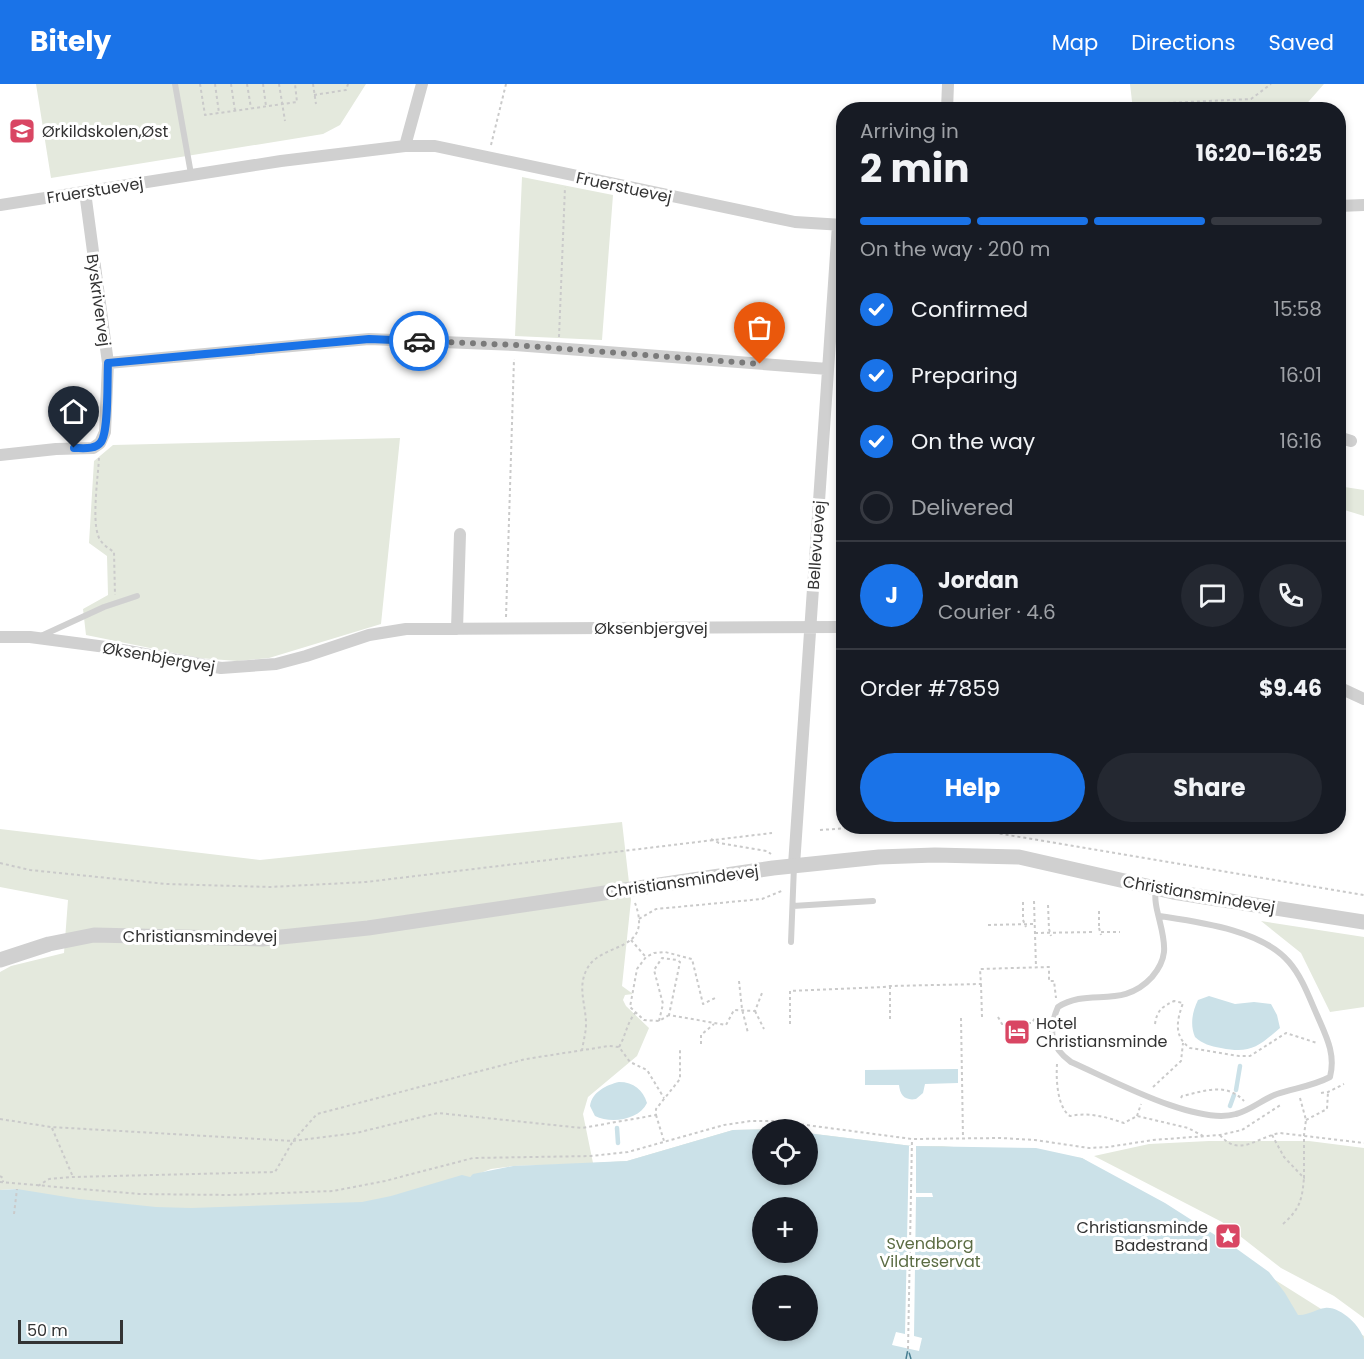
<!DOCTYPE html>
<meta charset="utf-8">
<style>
body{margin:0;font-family:Poppins,sans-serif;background:#242831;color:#f1f3f6;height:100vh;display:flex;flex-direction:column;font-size:22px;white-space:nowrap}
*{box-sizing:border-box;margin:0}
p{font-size:20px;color:#9ea1a6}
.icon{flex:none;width:33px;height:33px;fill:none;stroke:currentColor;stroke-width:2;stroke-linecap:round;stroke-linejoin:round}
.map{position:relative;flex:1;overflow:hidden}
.drawer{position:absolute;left:836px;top:18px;width:510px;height:732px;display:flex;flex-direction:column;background:#171b24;border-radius:24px;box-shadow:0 3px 9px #0003}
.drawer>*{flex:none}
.controls{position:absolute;left:752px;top:1035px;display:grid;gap:12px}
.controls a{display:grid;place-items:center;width:66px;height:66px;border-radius:50%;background:#171b24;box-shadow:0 3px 9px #0003;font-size:30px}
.scale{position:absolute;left:18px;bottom:15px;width:105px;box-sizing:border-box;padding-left:6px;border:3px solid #333;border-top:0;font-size:16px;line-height:21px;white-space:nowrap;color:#333;-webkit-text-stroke:4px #fff;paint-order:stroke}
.pin{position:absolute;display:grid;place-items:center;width:51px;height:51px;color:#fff;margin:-62px -26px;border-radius:50% 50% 50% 0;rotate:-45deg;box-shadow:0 0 6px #0007}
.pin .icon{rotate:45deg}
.courier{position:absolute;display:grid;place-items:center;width:60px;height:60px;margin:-30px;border:4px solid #1a73e8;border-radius:50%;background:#fff;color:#222;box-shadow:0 2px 8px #0007}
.summary em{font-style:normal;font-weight:700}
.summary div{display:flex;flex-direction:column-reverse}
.summary{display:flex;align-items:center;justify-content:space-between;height:102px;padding:0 24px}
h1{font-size:39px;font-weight:700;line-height:45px}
.bar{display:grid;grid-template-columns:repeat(4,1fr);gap:9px 6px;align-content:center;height:72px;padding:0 24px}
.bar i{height:8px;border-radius:4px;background:#363941}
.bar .selected{background:#1a73e8}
.bar p{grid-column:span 4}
.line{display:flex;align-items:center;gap:15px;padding:0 24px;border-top:2px solid #363941}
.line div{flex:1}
.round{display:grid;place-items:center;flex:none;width:63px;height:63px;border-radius:32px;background:#242831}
ol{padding:0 24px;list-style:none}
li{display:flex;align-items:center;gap:18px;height:66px}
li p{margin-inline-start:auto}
li .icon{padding:6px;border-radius:50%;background:#1a73e8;color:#fff;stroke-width:4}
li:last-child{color:#9ea1a6}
li i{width:33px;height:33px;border:3px solid #363941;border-radius:50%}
.button{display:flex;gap:12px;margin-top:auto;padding:12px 24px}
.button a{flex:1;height:69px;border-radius:36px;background:#1a73e8;color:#fff;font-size:24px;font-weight:700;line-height:69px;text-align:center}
.button a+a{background:#242831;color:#f1f3f6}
header{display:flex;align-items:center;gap:36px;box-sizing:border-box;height:84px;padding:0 30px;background:#1a73e8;color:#fff}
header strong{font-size:28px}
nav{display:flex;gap:33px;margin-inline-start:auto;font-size:21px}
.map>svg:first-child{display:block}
.green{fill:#e4e9dd;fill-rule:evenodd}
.water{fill:#cbe1e8;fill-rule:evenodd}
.pier{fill:#fff}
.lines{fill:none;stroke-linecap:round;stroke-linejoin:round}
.stream{stroke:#cbe1e8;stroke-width:4.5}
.ferry{stroke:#467d90;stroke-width:1.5;stroke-dasharray:8 6;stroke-linecap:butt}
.path{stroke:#cacaca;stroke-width:2;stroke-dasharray:3 3;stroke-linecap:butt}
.service{stroke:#d0d0d0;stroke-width:6}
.minor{stroke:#d0d0d0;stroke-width:12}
.tertiary{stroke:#d0d0d0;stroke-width:15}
.path-bridge{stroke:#cacaca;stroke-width:2;stroke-dasharray:3 3;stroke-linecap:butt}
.done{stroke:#7a7a7a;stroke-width:6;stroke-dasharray:0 10.8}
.route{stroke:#1a73e8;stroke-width:8}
.labels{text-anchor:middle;stroke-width:6;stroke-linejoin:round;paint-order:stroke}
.poi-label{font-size:16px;fill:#333;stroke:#fff;text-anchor:start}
.street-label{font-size:16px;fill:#333;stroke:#fff}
.park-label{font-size:16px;fill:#5b6c43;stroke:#fff}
</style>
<header>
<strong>Bitely</strong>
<nav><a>Map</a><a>Directions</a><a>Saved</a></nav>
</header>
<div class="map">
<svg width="1364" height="1275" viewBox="0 0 1364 1275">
<rect width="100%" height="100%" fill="#fff"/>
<path class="green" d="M36,0h330l-26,41 -17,9 -272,44z
M1130,0h194l-22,25 -169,1z
M522,93l91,18 -11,145 -87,-4z
M400,354l-19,186 -112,34 -32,3 -38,-3 -113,-23 -3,-26 25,-14 -1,-39 -18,-13 5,-82 19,-16z
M1338,402l26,4v26l-26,-8z
M622,738l9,78 -9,86 11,8 -8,1 -2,5 3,6 23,22 -12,28 -49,41 -5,17 10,49 34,-2 106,-31 40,-1h7l-18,1v44h45v-41l105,13h30l140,12 282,178v23h-1364l17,-170 -17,1v-218l11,-6 53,-13 4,-53 -68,-13v-58l260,31zM587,1080l-195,32 78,-19 21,-8 22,-3zM762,1124h45v44h-45zM762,1202h45v44h-45z
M1261,837l103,16v70l-34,5 -29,-59z
M1209,1057h100l55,7v170l-30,-22 -53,-28 -59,-46 -128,-66 55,-12z"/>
<path class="water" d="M1209,912l26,8 19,-2 17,2 6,11 3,13c-22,19 -30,26 -59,20 -11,-2 -18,-4 -26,-11 -5,-12 -3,-25 3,-37z
M958,985v14l-33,1 -2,9 -7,6c-11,2 -16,-4 -17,-14h-34v-15z
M619,998c15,0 24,8 28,21 -8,17 -36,21 -52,13l-5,-10c2,-14 16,-21 29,-24z
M773,1045h7l-18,1v44h45v-41l105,13 124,2 46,10 83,45 72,46 32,23 16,21 13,22c9,1 18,-6 27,-7 15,-2 36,18 39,32 0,5 0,13 0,19h-1364v-169l17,-1 62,10 77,8 35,1 171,-6 29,-6 71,-21 8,2 3,-3 40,-8 114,-5 106,-31zM762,1124h45v44h-45zM762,1202h45v44h-45z"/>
<path class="pier" d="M909,1062h7v47h16l1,4h-17l-2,139 8,2 -3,13 -27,-6 4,-13 9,2z"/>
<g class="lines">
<path class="stream" d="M1236,1006l4,-24
M1230,1022l4,-11
M617,1044l1,15"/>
<path class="ferry" d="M906,1275l2,-10 3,10"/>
<path class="path" d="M200,0l5,31 92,-13 -2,-18
M215,0l4,29
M231,0l4,27
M247,0l4,24
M263,0l3,22
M279,0l6,37
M313,0l3,20
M314,11l32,-5 2,-6
M1125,21l126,-6 20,-15
M491,61l15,-61
M559,253l6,-150
M99,374c-1,19 -7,60 -1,77 2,8 10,13 16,17l1,43
M506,533l8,-258
M910,742l80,6 374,63
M820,746l58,-4
M711,755l8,4 48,8 4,3
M0,779l30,7 136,14 104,3 96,-5 406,-49
M1034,817l2,66
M1023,818v18
M1048,821l1,24
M1099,827v17
M639,835l17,-10 106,-10 22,-9
M988,841l47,-1
M1101,848h19
M1035,849l60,-1
M631,856l14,16
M739,897l3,28 6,24
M981,900l1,33
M890,902v33
M755,927l9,18
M636,928c-9,10 -10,23 -17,35l11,15 17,8 17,28
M669,931l-10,6 -15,-1 -14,-13 7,-38 9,-12 8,-4 11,-1 27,7 11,45 12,-6
M998,933l4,7 16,-1
M961,934l2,120
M659,937l4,-17 -9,-34 8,-12 15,2 3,2 -11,53 57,10 8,-15 21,1 7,-18
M790,940v-33l94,-4 6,-1 91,-2 -1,-15 69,-2v14h5l2,17
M1155,940c2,-14 7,-17 19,-23l9,2c-6,17 -10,33 7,45l49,8h11l36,-23 31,10
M1018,941v-2h14l4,-7
M701,960v-9l13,-11
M582,967c1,-9 4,-18 4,-27 0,-19 -9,-37 1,-55 14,-28 67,-15 48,-66
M1057,980c-1,15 0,43 13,52 19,-4 36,1 54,7l13,-7 51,12 15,8
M1153,1003l28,-26 2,-18
M1321,1009l7,-1 16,-8
M1181,1014l1,-2c23,-5 44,-14 62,5
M656,1031l8,26
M1137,1032l4,-12
M0,1035l51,8 242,14 63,-8 82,-20 144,15 74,-13v-6l24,-30v-30
M1306,1036l21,-11 1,-17
M52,1044l21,49
M1220,1051c19,23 37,2 60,-2l84,10
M1272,1051l12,22 20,21v-43l2,-15 -6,-22
M0,1092l3,2v4
M0,1098l139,12 91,1 103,-4 52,-10 88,-23 118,-2 37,-4 96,-27 27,-4h25l136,18 89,-1 34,2 54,8 19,-1 45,-7 67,-5 22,-5 40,-26
M38,1102l11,-7 24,-2 202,-5 18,-31 24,-27 209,-55 83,-13 10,1
M14,1130l3,-25
M1283,1140c17,-15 19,-24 21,-46
M908,1265l4,-210"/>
<path class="service" d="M175,0l16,90
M41,552l63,-29 33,-11
M1156,805c-4,18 10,42 8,63 -1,9 -6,18 -12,25 -30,33 -63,10 -94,30 -10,23 -8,40 13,55 39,17 125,64 165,52 15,-4 27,-15 41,-20 18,-6 36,-8 53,-17 6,-23 -4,-41 -13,-62 -8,-18 -15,-38 -28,-53 -27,-32 -90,-40 -129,-46
M793,822l80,-5
M791,858l3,-76"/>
<path class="minor" d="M947,26l1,-26
M405,62l17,-62
M0,121l281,-44 124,-15h30l360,76 48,3
M1338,122l26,-1
M108,279l261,-24 146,6 313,24
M1338,353l13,4
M0,371l56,-6 37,-1 7,-5 5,-11 3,-69 -23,-171
M457,545l3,-95
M0,553h30l76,10 115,21 55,-4 30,-8 63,-21 37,-6 437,-2
M1338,603l26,12
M794,781l44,-640"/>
<path class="tertiary" d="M0,876l49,-16 45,-9 168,4 106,-11 405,-60 106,-11 56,-2 84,2 154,35 191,30"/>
<path class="path-bridge" d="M1023,836l3,7
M1099,844l2,7
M1049,845l2,7"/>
</g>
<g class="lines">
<path class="done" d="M419,257l96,4 245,19"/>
<path class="route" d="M74,364c9,0 21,2 27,-6 8,-11 6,-63 7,-79l261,-24 50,2"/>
</g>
<defs>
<symbol id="school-square" viewBox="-11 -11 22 22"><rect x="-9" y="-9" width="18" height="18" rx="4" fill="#d94663" stroke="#fff"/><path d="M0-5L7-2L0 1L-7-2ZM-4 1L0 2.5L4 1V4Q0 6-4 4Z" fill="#fff"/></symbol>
<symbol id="hotel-square" viewBox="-11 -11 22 22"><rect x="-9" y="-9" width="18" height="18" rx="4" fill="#d94663" stroke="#fff"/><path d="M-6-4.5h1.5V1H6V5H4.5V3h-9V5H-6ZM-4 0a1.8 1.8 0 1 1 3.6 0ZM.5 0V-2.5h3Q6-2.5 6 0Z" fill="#fff"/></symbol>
<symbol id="sight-square" viewBox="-11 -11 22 22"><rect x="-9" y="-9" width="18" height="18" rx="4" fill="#d94663" stroke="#fff"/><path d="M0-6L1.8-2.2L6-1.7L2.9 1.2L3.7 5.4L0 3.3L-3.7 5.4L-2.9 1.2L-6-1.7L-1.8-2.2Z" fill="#fff"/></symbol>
</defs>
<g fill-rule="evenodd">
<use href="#school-square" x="7" y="32" width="30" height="30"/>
<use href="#hotel-square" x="1002" y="933" width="30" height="30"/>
<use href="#sight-square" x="1213" y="1137" width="30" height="30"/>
</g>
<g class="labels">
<g class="poi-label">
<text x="42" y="53">Ørkildskolen,Øst</text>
<text x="1036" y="945">Hotel<tspan x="1036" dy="18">Christiansminde</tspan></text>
<text x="1208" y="1149" text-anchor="end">Christiansminde<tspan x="1208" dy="18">Badestrand</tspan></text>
</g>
<g class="street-label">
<text transform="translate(624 103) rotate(12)" y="6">Fruerstuevej</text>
<text transform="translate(95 106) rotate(-9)" y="6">Fruerstuevej</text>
<text transform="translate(99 216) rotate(82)" y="6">Byskrivervej</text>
<text transform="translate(816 461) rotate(-86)" y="6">Bellevuevej</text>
<text x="651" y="550">Øksenbjergvej</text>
<text transform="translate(159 573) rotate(10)" y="6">Øksenbjergvej</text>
<text transform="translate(682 797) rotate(-8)" y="6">Christiansmindevej</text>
<text transform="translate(1199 810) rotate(10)" y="6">Christiansmindevej</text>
<text x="200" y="858">Christiansmindevej</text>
</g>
<g class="park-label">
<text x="930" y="1165">Svendborg<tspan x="930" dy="18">Vildtreservat</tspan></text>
</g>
</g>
</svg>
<div class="controls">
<a><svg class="icon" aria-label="locate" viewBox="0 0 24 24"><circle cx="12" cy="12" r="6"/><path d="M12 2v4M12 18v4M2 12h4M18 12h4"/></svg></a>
<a>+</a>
<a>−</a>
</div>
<div class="scale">50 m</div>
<div class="pin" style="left:760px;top:280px;background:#ea580c"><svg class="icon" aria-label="bag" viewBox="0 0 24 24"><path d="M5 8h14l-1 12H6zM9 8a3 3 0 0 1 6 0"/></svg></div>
<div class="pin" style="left:74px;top:364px;background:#1f2937"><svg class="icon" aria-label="home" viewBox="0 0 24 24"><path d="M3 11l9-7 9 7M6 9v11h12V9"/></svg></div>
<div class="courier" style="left:419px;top:257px"><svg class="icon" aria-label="car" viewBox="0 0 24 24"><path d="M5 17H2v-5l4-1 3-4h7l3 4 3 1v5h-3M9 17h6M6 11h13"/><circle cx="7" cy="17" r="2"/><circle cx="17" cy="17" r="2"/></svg></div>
<section class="drawer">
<div class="summary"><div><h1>2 min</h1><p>Arriving in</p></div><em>16:20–16:25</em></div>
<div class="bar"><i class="selected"></i><i class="selected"></i><i class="selected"></i><i></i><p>On the way · 200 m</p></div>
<ol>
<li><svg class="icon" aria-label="check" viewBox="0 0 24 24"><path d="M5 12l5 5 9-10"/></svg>Confirmed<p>15:58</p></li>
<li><svg class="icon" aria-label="check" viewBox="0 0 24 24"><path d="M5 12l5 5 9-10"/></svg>Preparing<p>16:01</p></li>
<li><svg class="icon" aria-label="check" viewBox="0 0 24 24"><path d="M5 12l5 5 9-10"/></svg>On the way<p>16:16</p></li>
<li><i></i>Delivered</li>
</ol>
<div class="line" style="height:108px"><b class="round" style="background:#1a73e8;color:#fff">J</b><div><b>Jordan</b><p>Courier · 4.6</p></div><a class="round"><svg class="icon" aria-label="chat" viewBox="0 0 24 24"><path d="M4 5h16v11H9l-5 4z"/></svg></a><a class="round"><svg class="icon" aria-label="phone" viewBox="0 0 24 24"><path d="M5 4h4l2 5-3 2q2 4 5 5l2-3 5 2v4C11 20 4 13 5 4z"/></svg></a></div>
<div class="line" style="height:78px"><div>Order #7859</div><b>$9.46</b></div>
<div class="button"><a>Help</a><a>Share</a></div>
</section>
</div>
